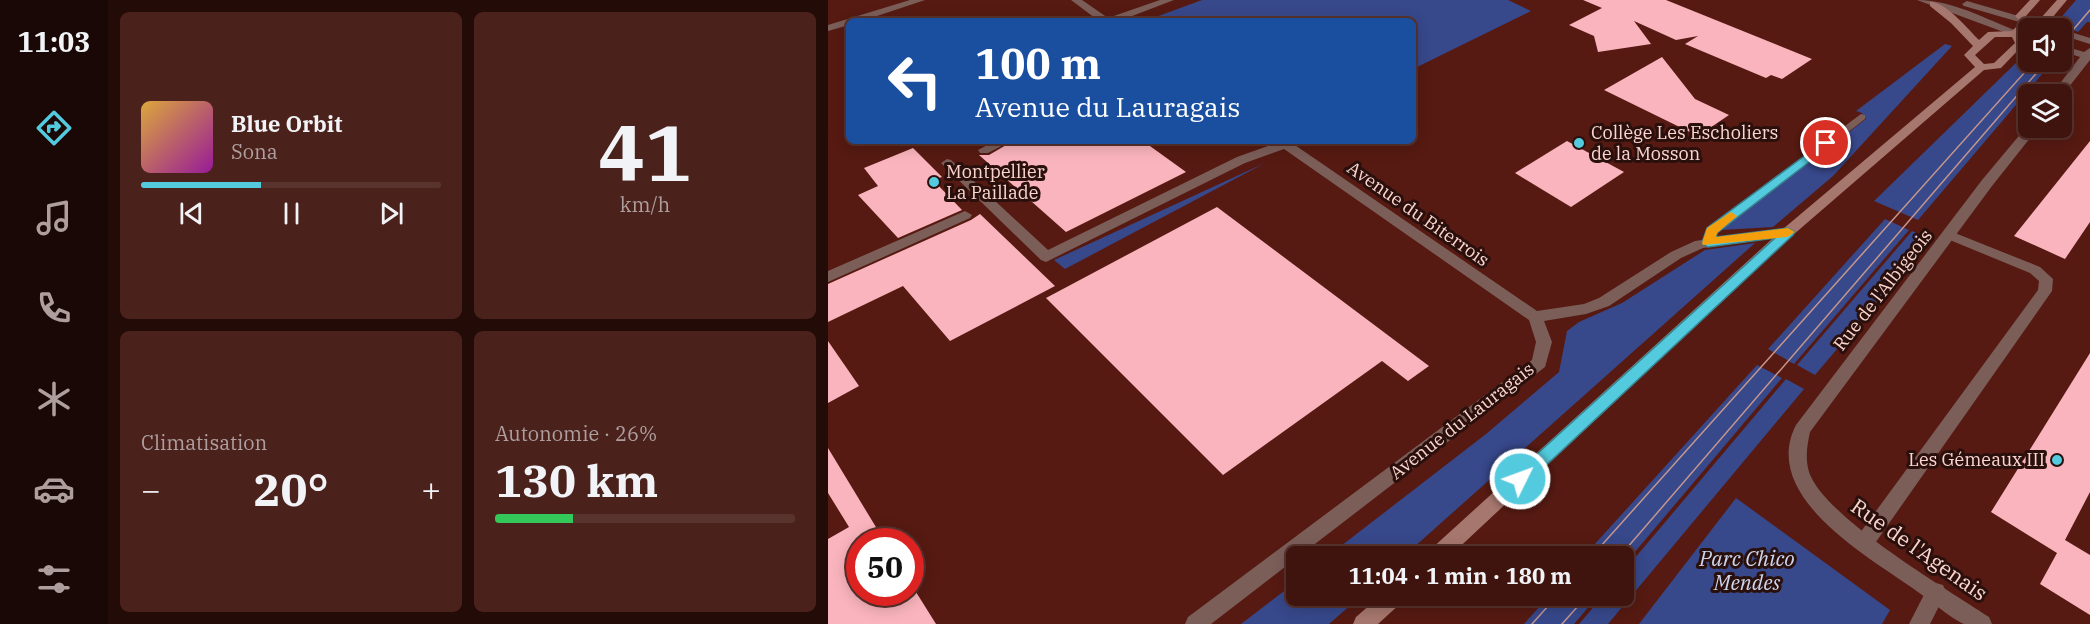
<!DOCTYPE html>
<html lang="fr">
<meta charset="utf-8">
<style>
:root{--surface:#40140e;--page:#4b211c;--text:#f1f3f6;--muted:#ae9e9e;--line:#59332e;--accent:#54cade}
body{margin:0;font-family:"IBM Plex Serif",serif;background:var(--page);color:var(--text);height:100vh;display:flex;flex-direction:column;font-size:22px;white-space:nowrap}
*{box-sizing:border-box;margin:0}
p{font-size:20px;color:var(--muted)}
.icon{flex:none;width:33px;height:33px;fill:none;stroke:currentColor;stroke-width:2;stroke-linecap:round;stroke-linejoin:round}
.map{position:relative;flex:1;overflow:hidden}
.side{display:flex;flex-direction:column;gap:12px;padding:12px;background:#230b08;width:720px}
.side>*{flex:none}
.hud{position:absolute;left:18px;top:18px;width:570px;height:126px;border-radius:9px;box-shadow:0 3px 15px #0003,0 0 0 2px var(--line);background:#1a4fa0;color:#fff;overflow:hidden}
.buttons{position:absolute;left:1190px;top:18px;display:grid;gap:12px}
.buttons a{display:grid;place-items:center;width:54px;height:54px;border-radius:9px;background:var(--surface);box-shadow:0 3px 15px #0003,0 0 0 2px var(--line);font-size:30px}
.speed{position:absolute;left:18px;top:528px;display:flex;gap:12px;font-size:30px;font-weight:700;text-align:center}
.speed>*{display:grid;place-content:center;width:78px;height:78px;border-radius:50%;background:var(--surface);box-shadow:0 3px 15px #0003,0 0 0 2px var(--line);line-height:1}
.speed .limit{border:9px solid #d22;background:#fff;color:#111}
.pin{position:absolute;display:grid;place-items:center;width:51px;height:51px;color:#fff;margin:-26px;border:3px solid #fff;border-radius:50%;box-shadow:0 2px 6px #0007}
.me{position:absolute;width:66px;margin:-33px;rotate:48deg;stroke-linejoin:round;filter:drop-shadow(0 0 4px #0008)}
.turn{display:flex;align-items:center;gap:21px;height:126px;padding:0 30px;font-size:27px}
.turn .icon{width:78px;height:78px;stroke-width:2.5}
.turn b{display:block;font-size:42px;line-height:51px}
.big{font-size:45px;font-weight:800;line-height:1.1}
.side .card{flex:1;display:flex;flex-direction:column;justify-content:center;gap:9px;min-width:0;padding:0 21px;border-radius:9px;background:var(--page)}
.side .dial{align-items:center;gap:0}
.dial b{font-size:78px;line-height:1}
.song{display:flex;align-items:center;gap:18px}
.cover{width:72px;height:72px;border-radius:9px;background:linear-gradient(135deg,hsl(40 70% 55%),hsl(300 70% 35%))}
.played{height:6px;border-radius:3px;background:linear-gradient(90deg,var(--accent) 40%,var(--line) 40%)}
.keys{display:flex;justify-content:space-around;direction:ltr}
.heat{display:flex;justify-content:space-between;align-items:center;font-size:33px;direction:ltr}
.charge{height:9px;border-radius:4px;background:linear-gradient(90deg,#34c759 26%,var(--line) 0)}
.side .tiles{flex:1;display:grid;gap:12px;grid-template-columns:repeat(2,1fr)}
.trip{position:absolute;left:458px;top:546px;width:348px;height:60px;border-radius:9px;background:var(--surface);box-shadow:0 3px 15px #0003,0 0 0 2px var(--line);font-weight:800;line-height:60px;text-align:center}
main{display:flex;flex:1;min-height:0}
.menu{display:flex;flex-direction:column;width:108px;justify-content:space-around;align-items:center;background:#1a0806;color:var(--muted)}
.menu .icon{width:42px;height:42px}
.menu .on{color:var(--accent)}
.menu b{font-size:27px;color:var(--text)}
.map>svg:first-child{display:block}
.green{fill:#37488b}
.building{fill:#fab4bd}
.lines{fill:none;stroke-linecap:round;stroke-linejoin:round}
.lane{fill:#7c5e59;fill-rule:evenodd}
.street{fill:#7c5e59;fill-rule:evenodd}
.secondary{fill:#a6776e;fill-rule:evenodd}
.tram{stroke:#c4968e;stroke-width:1.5}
.route{fill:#54cade;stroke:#378390;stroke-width:1.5}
.slow{fill:#f59e0b}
.poi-dot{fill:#54cade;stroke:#2a100c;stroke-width:2}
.labels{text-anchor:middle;stroke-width:6;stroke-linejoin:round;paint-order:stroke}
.poi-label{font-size:18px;fill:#fcd5ce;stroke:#2a100c;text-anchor:start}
.street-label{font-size:18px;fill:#fcd5ce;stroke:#2a100c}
.near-street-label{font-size:21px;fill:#fcd5ce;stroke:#2a100c}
.near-park-label{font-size:21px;font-style:italic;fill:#ced6ee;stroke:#2a100c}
</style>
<main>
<nav class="menu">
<b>11:03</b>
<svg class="icon on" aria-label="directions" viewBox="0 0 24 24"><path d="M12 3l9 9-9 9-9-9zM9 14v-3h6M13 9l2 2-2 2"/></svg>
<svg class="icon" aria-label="music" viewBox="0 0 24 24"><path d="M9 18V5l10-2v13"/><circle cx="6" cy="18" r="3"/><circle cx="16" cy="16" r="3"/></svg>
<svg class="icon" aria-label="phone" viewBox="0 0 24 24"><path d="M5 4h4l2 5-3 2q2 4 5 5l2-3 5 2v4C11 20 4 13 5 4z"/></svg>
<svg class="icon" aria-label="climate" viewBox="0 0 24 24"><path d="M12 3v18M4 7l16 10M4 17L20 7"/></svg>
<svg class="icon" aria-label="car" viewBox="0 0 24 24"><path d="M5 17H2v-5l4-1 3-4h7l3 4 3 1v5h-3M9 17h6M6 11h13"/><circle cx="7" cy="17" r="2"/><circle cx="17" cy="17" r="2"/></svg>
<svg class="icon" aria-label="filters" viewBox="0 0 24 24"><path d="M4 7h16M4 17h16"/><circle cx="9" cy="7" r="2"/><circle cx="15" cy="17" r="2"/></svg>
</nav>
<section class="side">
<div class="tiles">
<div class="card">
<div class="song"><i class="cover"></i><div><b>Blue Orbit</b><p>Sona</p></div></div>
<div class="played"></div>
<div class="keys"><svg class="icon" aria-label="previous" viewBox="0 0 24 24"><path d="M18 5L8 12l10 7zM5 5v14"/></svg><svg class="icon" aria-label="pause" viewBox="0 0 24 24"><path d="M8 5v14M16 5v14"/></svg><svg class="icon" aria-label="next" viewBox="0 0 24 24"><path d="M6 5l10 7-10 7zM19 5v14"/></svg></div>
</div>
<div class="card dial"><b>41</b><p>km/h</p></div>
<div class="card"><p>Climatisation</p>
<div class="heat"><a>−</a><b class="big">20°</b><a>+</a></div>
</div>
<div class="card"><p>Autonomie · 26%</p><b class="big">130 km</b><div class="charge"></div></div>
</div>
</section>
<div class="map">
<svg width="1262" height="624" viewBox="0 0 1262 624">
<rect width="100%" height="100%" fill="#561a12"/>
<!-- green -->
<g class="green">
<path d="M374,0h306l23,11 -118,58v-48h-260v-3z"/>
<path d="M1248,0h14v22h-3l-9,10 -15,-6 -5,-5z"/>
<path d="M1117,44l7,2 -119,130 -60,51 -52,3 145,-111 -4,-6 -6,-2z"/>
<path d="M1193,58l28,8 -131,154 -44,-19z"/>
<path d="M437,163l-200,106 -11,-9z"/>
<path d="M1057,219l24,11 -115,134 -26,-15z"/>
<path d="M1084,231l18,8 -115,136 -18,-10z"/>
<path d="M927,243l-351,313h-76l158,-122 73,-62 8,-41 12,-9 43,-19 83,-53z"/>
<path d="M929,365l25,13 -159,188v-10h-39z"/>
<path d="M958,379l18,10 -196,235h-29l24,-28h20v-24z"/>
<path d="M908,498l154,112 -8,14h-243z"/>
<path d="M468,582v14h65l-32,28h-88z"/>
<path d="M721,596h49l-24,28h-50z"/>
</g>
<!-- building -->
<g class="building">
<path d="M755,0h83l146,59 -30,20 -11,-4 -5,3 -81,-34 13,-8 -22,4 -42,-19 17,23 -53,8 -4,-16 -25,-11 33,-17z"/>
<path d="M834,57l33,42 34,16 -31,21 -94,-46z"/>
<path d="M185,141h130l43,31 -120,60 -87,-77h10z"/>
<path d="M739,141l57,31 -53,35 -56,-34z"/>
<path d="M1262,141v81l-25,37 -51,-23z"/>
<path d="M85,148l29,29 -9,3 29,30 -64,28 -40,-43 20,-9 -14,-18z"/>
<path d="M389,207l212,159 -21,15 -26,-20 -159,114 -177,-177z"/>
<path d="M152,214l75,72 -105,55 -47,-55 -75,36v-38l143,-64z"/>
<path d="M0,341l31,45 -31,17z"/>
<path d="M1262,353v139l-25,48 25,15v60l-50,-31 17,-31 -66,-41z"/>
<path d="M0,448l57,94h-25v50h56l20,32h-108v-85l21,-12 -21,-34z"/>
</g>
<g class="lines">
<!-- lane -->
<g class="lane">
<path d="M82,0h15l-63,21h-13v4l-21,6v-6z"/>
<path d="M1033,114l4,1v4l-147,114 -5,13h-10l-2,-3 6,-15z"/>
<path d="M167,141h16l-23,12h-8l-2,-3z"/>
<path d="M137,211l7,4 -2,3 -142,64v-11z"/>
<path d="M1122,231l90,36 13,12 -1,12 -181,258 -7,2 -7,-2 -2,-6 2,-6 181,-247 1,-9 -9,-8 -85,-35 -2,-3z"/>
<path d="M1108,583l7,2 3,7 -16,32h-21l20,-39z"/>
</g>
<!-- street -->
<g class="street">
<path d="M243,0h11l26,18 52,-18h14l-55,21h-20z"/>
<path d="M1089,0c39,0 75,23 111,35v6z"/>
<path d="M1139,1l86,25 1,2h-14l-76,-22 -2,-2z"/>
<path d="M1233,29l29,9v6l-29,-9z"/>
<path d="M1233,45l23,7 6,-4v12l-29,37v-3h-9l28,-37 -19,-6z"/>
<path d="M1200,125v3h10l-46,58 -182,246c-3,14 -5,26 -1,40 15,45 138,117 180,145l3,7c-8,0 -20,0 -28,0 -11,-4 -41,-29 -53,-37 -46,-32 -151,-92 -115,-162l186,-245z"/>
<path d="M447,141h14l248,170 47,-7 15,-6 72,-46 24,-11 93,-13 7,4 -7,4 -85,12 -22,10 -72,48 -23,8 -42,7 8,21 -7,25 -334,257h-26l3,-7 344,-257 4,-18 -7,-22 -245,-171 -39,14 -199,99 -5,-2 -100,-97 6,-4 4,1 97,90 189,-93 39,-14z"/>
</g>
<!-- secondary -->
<g class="secondary">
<path d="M1202,0h10l-14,16 4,3h10l17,-19h10l-20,24 -17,1 -10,9 5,9 -24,25 -17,2 -191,165 -343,321h-22l2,-6 353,-321 192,-162 -11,-12 9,-9 -22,-23 -21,-17v-4c14,-2 39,28 49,38l9,-8 24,-1 9,-9 -6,-6zM1167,37h17l3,6 -21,20 -10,1 -9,-9z"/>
<path d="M552,596h24l-3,7 -23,21h-25l3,-7z"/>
</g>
<!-- tram -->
<g class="tram">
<path d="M1233,44l29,-34"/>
<path d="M764,556l442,-494"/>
<path d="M792,556l426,-494"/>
<path d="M704,624l25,-28"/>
<path d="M734,624l25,-28"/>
</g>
</g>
<!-- route -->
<path class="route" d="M998,140l4,1v5l-113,87 -1,4 72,-9 7,4 -2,3 -267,249 -6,2 -5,-2 -3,-5 3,-5 260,-236 -67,9 -6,-4 5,-15z"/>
<!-- slow -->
<path class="slow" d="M903,212l6,4 -20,17 -1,4 72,-9 7,4 -8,5 -84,8 -1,-2 5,-15z"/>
<!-- markers -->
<g class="poi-dot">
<circle cx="751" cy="143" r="6"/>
<circle cx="106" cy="182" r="6"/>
<circle cx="1229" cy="460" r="6"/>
</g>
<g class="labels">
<!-- poi labels -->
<g class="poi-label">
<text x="763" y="139">Collège Les Escholiers<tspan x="763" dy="21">de la Mosson</tspan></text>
<text x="118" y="178">Montpellier<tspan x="118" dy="21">La Paillade</tspan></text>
<text x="1217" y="466" text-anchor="end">Les Gémeaux III</text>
</g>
<!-- street labels -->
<g class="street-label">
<text transform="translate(590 214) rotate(35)" y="6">Avenue du Biterrois</text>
<text transform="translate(1055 290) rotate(-52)" y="6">Rue de l'Albigeois</text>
<text transform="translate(634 421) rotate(-38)" y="6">Avenue du Lauragais</text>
</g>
<!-- near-street labels -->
<g class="near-street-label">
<text transform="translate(1091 550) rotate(35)" y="7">Rue de l'Agenais</text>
</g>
<!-- near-park labels -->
<g class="near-park-label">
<text x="919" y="566">Parc Chico<tspan x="919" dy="24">Mendes</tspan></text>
</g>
</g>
</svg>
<div class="buttons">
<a><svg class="icon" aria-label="sound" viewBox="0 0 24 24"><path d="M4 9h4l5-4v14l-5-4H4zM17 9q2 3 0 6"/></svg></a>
<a><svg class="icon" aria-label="layers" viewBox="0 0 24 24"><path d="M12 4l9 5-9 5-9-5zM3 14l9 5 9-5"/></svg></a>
</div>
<div class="speed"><div class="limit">50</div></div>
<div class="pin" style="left:998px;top:143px;background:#d93025"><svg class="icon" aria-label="arrive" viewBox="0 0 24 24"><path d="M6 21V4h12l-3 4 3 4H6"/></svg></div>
<svg class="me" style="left:692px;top:479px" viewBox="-20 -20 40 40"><circle r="17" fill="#54cade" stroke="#fff" stroke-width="3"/><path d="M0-11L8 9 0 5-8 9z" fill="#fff"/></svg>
<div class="trip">11:04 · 1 min · 180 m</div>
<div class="hud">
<div class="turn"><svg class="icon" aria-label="left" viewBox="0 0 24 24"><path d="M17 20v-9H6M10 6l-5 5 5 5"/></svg><div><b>100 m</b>Avenue du Lauragais</div></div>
</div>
</div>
</main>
